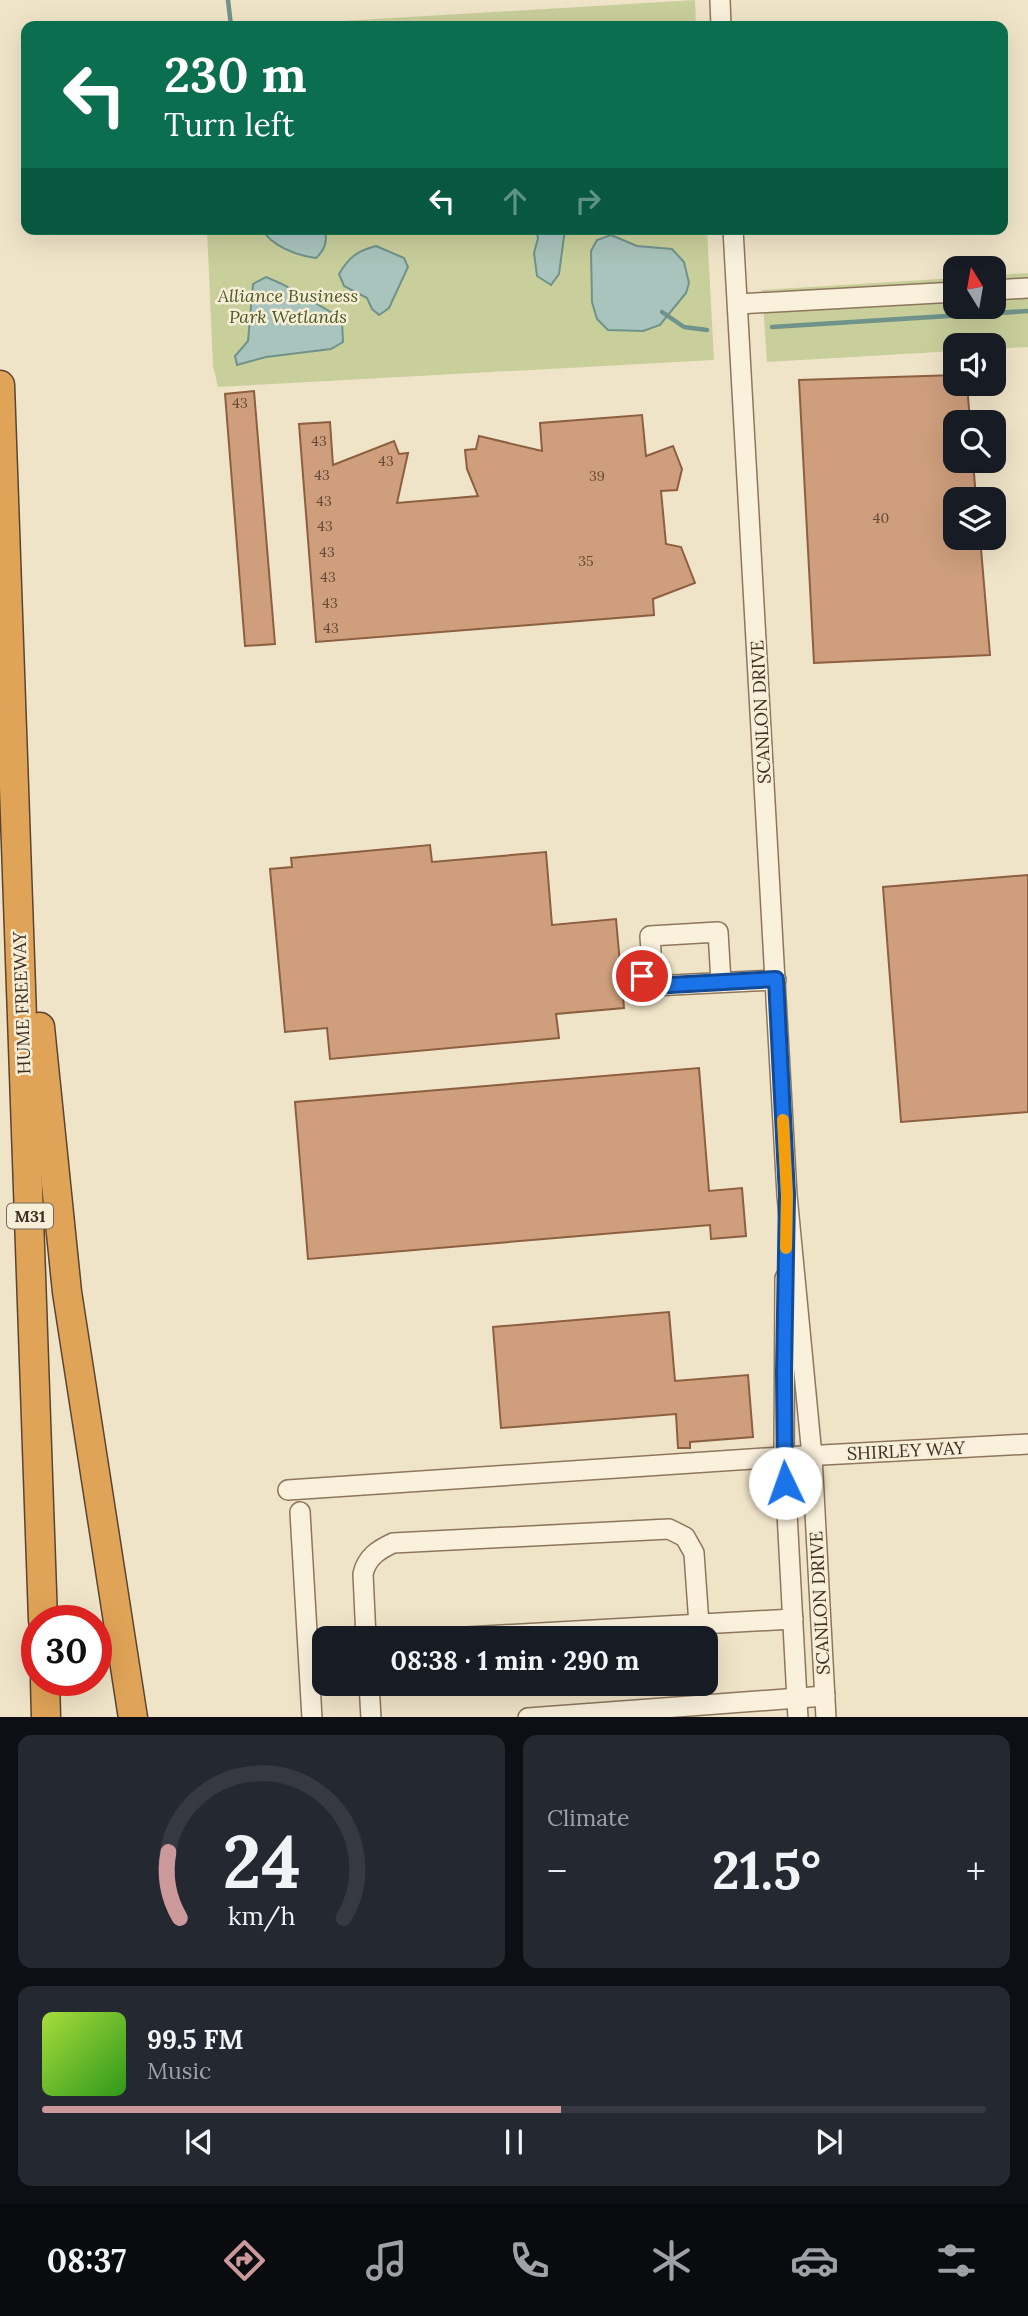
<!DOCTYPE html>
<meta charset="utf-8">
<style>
:root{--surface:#171b24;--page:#242831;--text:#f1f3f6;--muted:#9ea1a6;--line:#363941;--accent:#cc999b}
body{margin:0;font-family:Lora,serif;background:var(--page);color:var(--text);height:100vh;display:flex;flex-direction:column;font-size:26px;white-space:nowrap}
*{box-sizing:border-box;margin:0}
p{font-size:23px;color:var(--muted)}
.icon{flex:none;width:38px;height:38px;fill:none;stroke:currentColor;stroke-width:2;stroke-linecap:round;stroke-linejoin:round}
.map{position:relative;height:1717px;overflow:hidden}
.panel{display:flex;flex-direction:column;gap:18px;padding:18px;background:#0d0f14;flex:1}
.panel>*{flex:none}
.hud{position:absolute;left:21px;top:21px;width:987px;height:214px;border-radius:14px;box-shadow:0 7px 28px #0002;background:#0b6e4f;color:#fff;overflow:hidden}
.needle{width:46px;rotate:349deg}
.controls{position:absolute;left:943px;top:256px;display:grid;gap:14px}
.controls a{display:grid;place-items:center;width:63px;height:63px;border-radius:14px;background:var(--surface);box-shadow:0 7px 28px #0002;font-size:35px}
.speed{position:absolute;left:21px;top:1605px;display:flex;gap:14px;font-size:35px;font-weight:700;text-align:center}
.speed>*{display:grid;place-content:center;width:91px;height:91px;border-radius:50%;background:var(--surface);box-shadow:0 7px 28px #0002;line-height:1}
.speed .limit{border:10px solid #d22;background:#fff;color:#111}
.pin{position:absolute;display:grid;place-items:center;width:60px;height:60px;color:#fff;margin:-30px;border:4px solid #fff;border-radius:50%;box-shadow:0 2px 7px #0007}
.me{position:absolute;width:77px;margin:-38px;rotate:357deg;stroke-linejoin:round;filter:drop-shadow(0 0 5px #0008)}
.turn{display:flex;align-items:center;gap:24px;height:147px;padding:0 28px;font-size:32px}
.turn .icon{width:91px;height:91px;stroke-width:2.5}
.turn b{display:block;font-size:49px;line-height:60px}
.lanes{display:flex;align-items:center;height:66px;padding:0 28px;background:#0003;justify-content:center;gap:35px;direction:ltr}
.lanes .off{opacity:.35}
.big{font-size:52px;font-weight:700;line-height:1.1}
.panel .widget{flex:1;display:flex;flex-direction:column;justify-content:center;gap:10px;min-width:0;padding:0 24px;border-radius:14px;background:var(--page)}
.panel .dial{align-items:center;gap:0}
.dial svg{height:182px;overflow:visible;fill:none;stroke:var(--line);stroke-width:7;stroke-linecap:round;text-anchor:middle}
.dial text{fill:var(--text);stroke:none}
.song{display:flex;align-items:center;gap:21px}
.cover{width:84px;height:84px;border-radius:10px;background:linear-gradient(135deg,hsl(80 70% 55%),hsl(110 70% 35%))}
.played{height:7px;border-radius:4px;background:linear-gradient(90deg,var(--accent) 55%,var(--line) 55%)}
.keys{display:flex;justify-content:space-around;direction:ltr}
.heat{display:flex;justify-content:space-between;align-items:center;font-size:38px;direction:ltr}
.panel .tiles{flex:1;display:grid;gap:18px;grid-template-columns:1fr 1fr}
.widget:last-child{grid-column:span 2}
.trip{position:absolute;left:312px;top:1626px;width:406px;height:70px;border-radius:14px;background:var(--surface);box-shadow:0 7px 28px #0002;font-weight:700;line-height:70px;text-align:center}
.tabs{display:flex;height:112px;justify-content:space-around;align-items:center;background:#090b0e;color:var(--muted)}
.tabs .icon{width:49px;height:49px}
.tabs .current{color:var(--accent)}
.tabs b{font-size:32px;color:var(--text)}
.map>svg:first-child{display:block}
.green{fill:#c9cf9b}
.water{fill:#a9c4bc;stroke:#6f938a;stroke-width:2}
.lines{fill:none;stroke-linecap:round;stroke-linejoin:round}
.stream{stroke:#6f938a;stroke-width:4.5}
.building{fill:#cf9f7d;stroke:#8d5f41;stroke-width:2}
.minor-casing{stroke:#8d765c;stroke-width:22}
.highway-casing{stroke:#5b4430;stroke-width:31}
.minor{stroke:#faf1dc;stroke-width:19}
.highway{stroke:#e0a458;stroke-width:28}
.route-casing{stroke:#114b97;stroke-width:18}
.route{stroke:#1a73e8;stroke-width:12}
.slow{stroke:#f59e0b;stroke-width:12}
.labels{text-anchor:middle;stroke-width:5;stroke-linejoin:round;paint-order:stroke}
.number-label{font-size:14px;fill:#624a37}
.shield{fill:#f7eed8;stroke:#756857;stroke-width:2}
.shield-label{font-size:16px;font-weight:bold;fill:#3d2e20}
.park-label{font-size:18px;font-style:italic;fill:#4d5a26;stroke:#f7eed8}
.street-label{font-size:18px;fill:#3d2e20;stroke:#f7eed8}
</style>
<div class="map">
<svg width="1028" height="1718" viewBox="0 0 1028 1718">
<rect width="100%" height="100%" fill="#f0e4c8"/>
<!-- green -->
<g class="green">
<path d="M695,0l1,26h-438z"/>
<path d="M207,229h500l7,131 -496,27 -5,-21z"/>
<path d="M1028,273v74l-34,2v-4h-38l-1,6 -188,11 -5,-72 193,-12 1,28h38v-31z"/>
</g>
<!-- water -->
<g class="water">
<path d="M262,229h63c2,12 1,20 -9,29 -18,-2 -45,-12 -54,-29z"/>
<path d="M536,229h29l-6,45 -8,11 -14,-9 -3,-23 4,-15z"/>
<path d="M611,235l26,11 35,3 12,13 5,21 -3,10 -26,32 -17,6 -35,-1 -11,-11 -5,-17 -1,-51 6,-11z"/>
<path d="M376,246l28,12 4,9 -19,41 -10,7 -7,-6 -5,-11 -23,-12 -5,-12c10,-17 18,-23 37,-28z"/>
<path d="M266,277l16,7 54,31 6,7 1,20 -12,7 -65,8 -29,8 -2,-9 13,-15 5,-57z"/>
</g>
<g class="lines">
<!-- stream -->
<g class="stream">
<path d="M228,0l3,26"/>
<path d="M662,312l22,15 23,3"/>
<path d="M772,327l256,-16"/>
</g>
</g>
<!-- building -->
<g class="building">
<path d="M956,375v8h11l3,39h-14v38h17l3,39h-20v38h24l10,118 -176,8 -15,-283z"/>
<path d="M254,391l21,253 -30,2 -20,-252z"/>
<path d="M642,415l4,41 27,-10 9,23 -5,21 -16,1 5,53 15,3 14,36 -42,16 1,16 -338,27 -17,-218 31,-2 3,43 61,-24 5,13 9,-1 -11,50 81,-7 -11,-27 -2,-19 11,-1 3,-13 63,15 -2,-28z"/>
<path d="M430,845l2,17 114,-10 6,73 64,-6 8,89 -68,6 3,24 -229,21 -3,-31 -42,4 -15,-163 22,-2 -1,-9z"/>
<path d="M1028,875v237l-127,10 -18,-235z"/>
<path d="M699,1068l10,123 33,-3 4,48 -35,3 -1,-14 -402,34 -13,-157z"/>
<path d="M669,1312l6,69 73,-6 5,62 -63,5v6h-12l-2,-34 -175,14 -8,-101z"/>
</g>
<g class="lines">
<!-- minor casing -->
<g class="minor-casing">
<g id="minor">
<path d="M720,0l1,26"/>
<path d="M733,229l54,966 25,261 14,262"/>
<path d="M994,290l34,-2"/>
<path d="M738,304l218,-12"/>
<path d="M721,982l-3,-50 -68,4 1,15 -11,11 2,14 10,10 124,-6"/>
<path d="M785,1278l-1,179 14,261"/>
<path d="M288,1490l478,-32 262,-14"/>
<path d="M300,1512l12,206"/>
<path d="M366,1638l-3,-64c4,-17 15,-24 30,-31l276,-14 16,8 9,16 5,72"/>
<path d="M449,1638l344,-19"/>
<path d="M369,1684l2,34"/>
<path d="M528,1718l297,-22"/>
</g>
</g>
<!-- highway casing -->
<g class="highway-casing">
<g id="highway">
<path d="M0,385l43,1235"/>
<path d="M40,1027l27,265 66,426"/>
<path d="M45,1680l1,38"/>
</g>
</g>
<!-- minor -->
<use href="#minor" class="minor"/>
<!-- highway -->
<use href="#highway" class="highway"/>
</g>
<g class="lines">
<!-- route casing -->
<g class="route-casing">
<path id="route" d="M642,976l10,10 124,-7 11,216 -3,178 1,110"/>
</g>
<!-- route -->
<use href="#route" class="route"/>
<!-- slow -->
<path class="slow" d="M783,1120l4,75 -1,53"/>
</g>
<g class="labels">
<!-- number labels -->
<g class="number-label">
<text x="240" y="408">43</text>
<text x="319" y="446">43</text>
<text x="386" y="466">43</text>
<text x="322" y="480">43</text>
<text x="597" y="481">39</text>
<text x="324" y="506">43</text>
<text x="881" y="523">40</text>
<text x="325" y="531">43</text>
<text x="327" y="557">43</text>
<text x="586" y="566">35</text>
<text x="328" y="582">43</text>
<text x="330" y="608">43</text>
<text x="331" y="633">43</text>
</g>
<!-- shield labels -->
<rect class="shield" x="7" y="1203.5" width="46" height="25" rx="5"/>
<g class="shield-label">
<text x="30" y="1222">M31</text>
</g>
<!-- park labels -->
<g class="park-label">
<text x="288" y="302">Alliance Business<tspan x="288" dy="21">Park Wetlands</tspan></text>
</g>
<!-- street labels -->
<g class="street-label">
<text transform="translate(761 712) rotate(-93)" y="6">SCANLON DRIVE</text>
<text transform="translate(22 1003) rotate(-92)" y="6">HUME FREEWAY</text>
<text transform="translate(906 1451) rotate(-3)" y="6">SHIRLEY WAY</text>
<text transform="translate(820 1603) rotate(-93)" y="6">SCANLON DRIVE</text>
</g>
</g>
</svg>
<div class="controls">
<a><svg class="needle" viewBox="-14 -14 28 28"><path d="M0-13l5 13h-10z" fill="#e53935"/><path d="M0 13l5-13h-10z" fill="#9ea1a6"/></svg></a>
<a><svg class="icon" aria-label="sound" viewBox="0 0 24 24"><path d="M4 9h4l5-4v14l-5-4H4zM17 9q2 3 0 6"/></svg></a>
<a><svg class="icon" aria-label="search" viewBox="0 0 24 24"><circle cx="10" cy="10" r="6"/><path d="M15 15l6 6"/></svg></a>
<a><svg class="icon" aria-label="layers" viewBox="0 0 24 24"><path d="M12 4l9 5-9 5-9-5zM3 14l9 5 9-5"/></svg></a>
</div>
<div class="speed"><div class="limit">30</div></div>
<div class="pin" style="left:642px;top:976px;background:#d93025"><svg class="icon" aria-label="arrive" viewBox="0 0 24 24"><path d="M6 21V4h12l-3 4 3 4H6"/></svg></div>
<svg class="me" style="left:785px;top:1483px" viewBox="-20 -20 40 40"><circle r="19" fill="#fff"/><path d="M0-13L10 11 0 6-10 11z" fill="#1a73e8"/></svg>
<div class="trip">08:38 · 1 min · 290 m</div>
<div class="hud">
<div class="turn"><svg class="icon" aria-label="left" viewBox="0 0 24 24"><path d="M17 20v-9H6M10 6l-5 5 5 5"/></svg><div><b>230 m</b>Turn left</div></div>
<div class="lanes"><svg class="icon" aria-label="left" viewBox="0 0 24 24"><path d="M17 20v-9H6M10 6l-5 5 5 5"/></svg><svg class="icon off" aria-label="ahead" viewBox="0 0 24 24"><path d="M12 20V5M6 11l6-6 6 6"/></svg><svg class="icon off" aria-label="right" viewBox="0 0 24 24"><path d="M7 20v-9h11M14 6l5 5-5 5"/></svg></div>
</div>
</div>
<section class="panel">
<div class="tiles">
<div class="widget dial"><svg viewBox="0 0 100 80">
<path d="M14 69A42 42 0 1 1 86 69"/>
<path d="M14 69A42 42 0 0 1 9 40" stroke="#cc999b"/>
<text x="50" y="56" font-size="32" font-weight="700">24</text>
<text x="50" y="72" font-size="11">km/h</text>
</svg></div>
<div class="widget"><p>Climate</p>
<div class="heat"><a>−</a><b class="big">21.5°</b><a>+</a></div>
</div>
<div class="widget">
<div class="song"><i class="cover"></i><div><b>99.5 FM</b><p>Music</p></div></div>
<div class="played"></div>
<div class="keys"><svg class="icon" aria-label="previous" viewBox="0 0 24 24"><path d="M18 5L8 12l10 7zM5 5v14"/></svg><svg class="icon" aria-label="pause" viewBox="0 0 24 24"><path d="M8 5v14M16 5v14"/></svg><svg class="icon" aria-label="next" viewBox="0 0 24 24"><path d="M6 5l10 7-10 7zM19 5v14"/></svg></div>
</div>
</div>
</section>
<nav class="tabs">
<b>08:37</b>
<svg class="icon current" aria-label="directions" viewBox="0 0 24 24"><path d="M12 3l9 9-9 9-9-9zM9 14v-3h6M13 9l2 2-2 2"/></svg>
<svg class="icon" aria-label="music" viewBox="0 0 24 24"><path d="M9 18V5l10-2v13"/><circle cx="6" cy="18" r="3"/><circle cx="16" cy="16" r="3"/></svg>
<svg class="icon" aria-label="phone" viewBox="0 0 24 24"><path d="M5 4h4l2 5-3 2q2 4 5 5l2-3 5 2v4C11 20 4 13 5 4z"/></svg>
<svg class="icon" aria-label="climate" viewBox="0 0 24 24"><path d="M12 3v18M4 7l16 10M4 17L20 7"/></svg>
<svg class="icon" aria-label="car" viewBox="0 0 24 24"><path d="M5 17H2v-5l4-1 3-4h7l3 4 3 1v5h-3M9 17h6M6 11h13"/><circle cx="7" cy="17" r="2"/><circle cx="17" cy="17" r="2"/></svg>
<svg class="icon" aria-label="filters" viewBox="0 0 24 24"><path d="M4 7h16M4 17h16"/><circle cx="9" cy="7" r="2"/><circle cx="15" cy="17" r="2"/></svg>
</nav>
